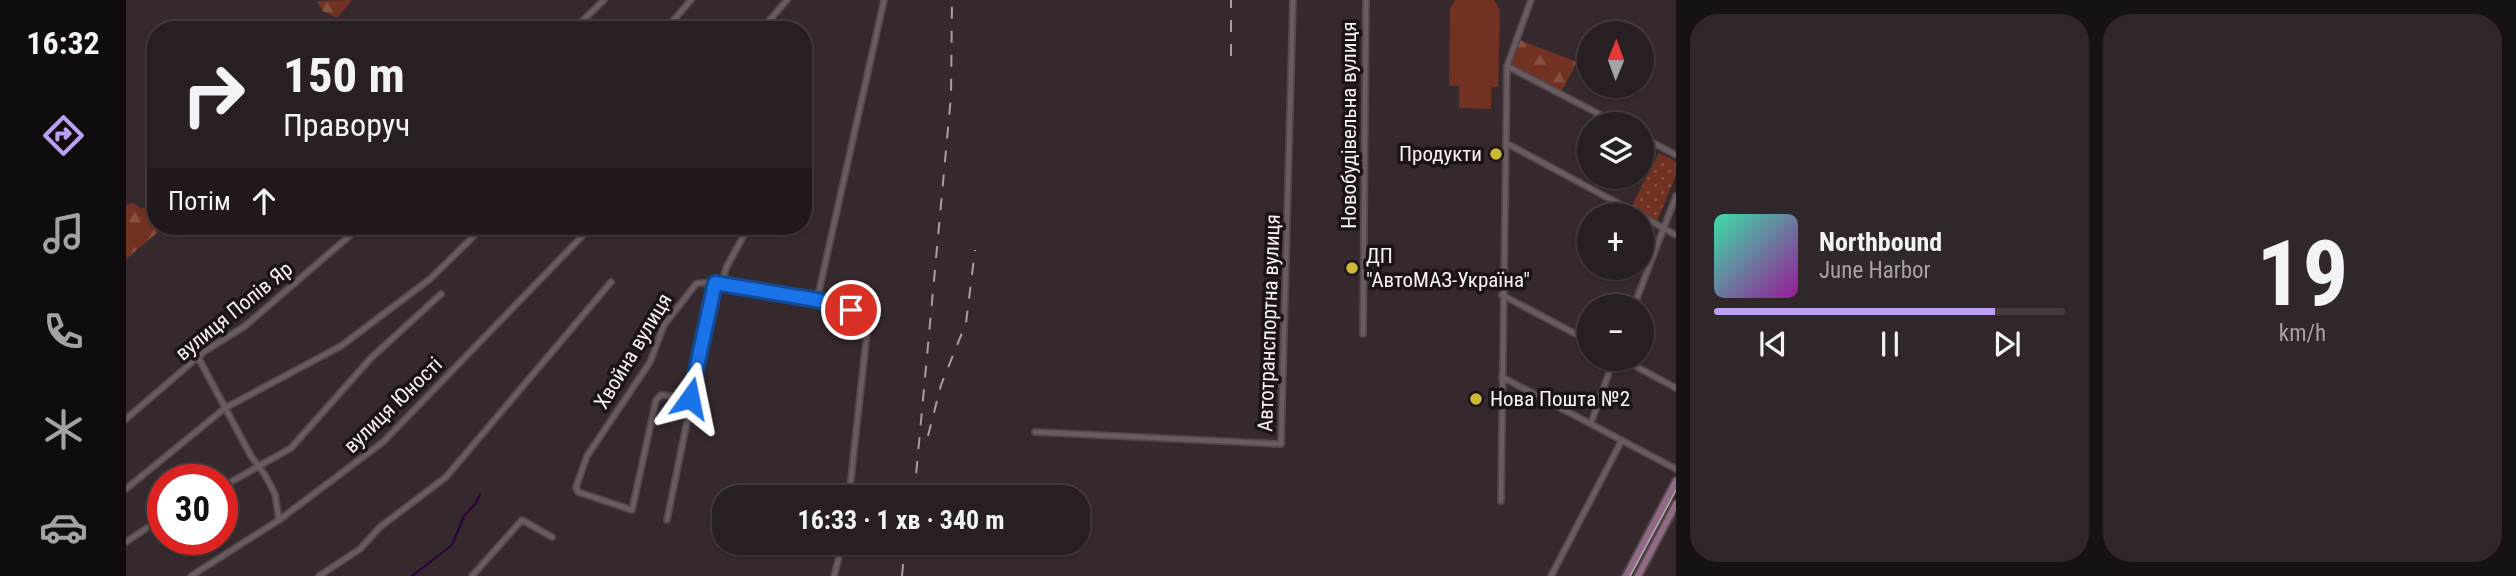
<!DOCTYPE html>
<html lang="uk">
<meta charset="utf-8">
<style>
:root{--surface:#281f22;--page:#30272a;--text:#f1f3f6;--muted:#a5a2a5;--line:#443d40;--accent:#bca0f2}
body{margin:0;font-family:"Roboto Condensed",sans-serif;background:var(--page);color:var(--text);height:100vh;display:flex;flex-direction:column;font-size:26px;white-space:nowrap}
*{box-sizing:border-box;margin:0}
p{font-size:23px;color:var(--muted)}
.icon{flex:none;width:38px;height:38px;fill:none;stroke:currentColor;stroke-width:2;stroke-linecap:round;stroke-linejoin:round}
.map{position:relative;flex:1;overflow:hidden}
.side{display:flex;flex-direction:column;gap:14px;padding:14px;background:#161113;width:840px}
.side>*{flex:none}
.hud{position:absolute;left:21px;top:21px;width:665px;height:214px;border-radius:28px;box-shadow:0 2px 5px #0004,0 0 0 2px var(--line);background:#281f22;color:var(--text);overflow:hidden}
.needle{width:46px;rotate:1deg}
.controls{position:absolute;left:1451px;top:21px;display:grid;gap:14px}
.controls a{display:grid;place-items:center;width:77px;height:77px;border-radius:50%;background:var(--surface);box-shadow:0 2px 5px #0004,0 0 0 2px var(--line);font-size:35px}
.speed{position:absolute;left:21px;top:464px;display:flex;gap:14px;font-size:35px;font-weight:700;text-align:center}
.speed>*{display:grid;place-content:center;width:91px;height:91px;border-radius:50%;background:var(--surface);box-shadow:0 2px 5px #0004,0 0 0 2px var(--line);line-height:1}
.speed .limit{border:10px solid #d22;background:#fff;color:#111}
.pin{position:absolute;display:grid;place-items:center;width:60px;height:60px;color:#fff;margin:-30px;border:4px solid #fff;border-radius:50%;box-shadow:0 2px 7px #0007}
.me{position:absolute;width:77px;margin:-38px;rotate:12deg;stroke-linejoin:round;filter:drop-shadow(0 0 5px #0008)}
.turn{display:flex;align-items:center;gap:24px;height:147px;padding:0 21px;font-size:32px}
.turn .icon{width:91px;height:91px;stroke-width:2.5}
.turn b{display:block;font-size:49px;line-height:60px}
.then{display:flex;align-items:center;height:66px;padding:0 21px;background:#0003;gap:14px;font-size:26px}
.side .widget{flex:1;display:flex;flex-direction:column;justify-content:center;gap:10px;min-width:0;padding:0 24px;border-radius:28px;background:var(--page)}
.side .dial{align-items:center;gap:0}
.dial b{font-size:91px;line-height:1}
.song{display:flex;align-items:center;gap:21px}
.cover{width:84px;height:84px;border-radius:10px;background:linear-gradient(135deg,hsl(160 70% 55%),hsl(300 70% 35%))}
.played{height:7px;border-radius:4px;background:linear-gradient(90deg,var(--accent) 80%,var(--line) 80%)}
.keys{display:flex;justify-content:space-around;direction:ltr}
.side .tiles{flex:1;display:grid;gap:14px;grid-template-columns:repeat(2,1fr)}
.trip{position:absolute;left:586px;top:485px;width:378px;height:70px;border-radius:28px;background:var(--surface);box-shadow:0 2px 5px #0004,0 0 0 2px var(--line);font-weight:700;line-height:70px;text-align:center}
main{display:flex;flex:1;min-height:0}
.dock{display:flex;flex-direction:column;width:126px;justify-content:space-around;align-items:center;background:#100c0e;color:var(--muted)}
.dock .icon{width:49px;height:49px}
.dock .selected{color:var(--accent)}
.dock b{font-size:32px;color:var(--text)}
.map>svg:first-child{display:block}
.grass{fill:url(#grass-dots)}
.forest{fill:url(#forest-firs)}
.pitch{fill:#733221}
.lines{fill:none;stroke-linecap:round;stroke-linejoin:round}
.stream{stroke:#2b003d;stroke-width:2}
.minor-casing{stroke:#52484b;stroke-width:8}
.secondary-casing{stroke:#52484b;stroke-width:10}
.minor{stroke:#6a5b60;stroke-width:4.5}
.secondary{stroke:#926986;stroke-width:6}
.tram{stroke:#a99ea2;stroke-width:2}
.rail{stroke:#a99ea2;stroke-width:2;stroke-dasharray:12 12;stroke-linecap:butt}
.route-casing{stroke:#114b97;stroke-width:18}
.route{stroke:#1a73e8;stroke-width:12}
.poi-dot{fill:#d0b837;stroke:#1a1416;stroke-width:2.5}
.labels{text-anchor:middle;stroke-width:7;stroke-linejoin:round;paint-order:stroke}
.street-label{font-size:21px;fill:#faf1f4;stroke:#1a1416}
.poi-label{font-size:21px;fill:#faf1f4;stroke:#1a1416;text-anchor:start}
</style>
<main>
<nav class="dock">
<b>16:32</b>
<svg class="icon selected" aria-label="directions" viewBox="0 0 24 24"><path d="M12 3l9 9-9 9-9-9zM9 14v-3h6M13 9l2 2-2 2"/></svg>
<svg class="icon" aria-label="music" viewBox="0 0 24 24"><path d="M9 18V5l10-2v13"/><circle cx="6" cy="18" r="3"/><circle cx="16" cy="16" r="3"/></svg>
<svg class="icon" aria-label="phone" viewBox="0 0 24 24"><path d="M5 4h4l2 5-3 2q2 4 5 5l2-3 5 2v4C11 20 4 13 5 4z"/></svg>
<svg class="icon" aria-label="climate" viewBox="0 0 24 24"><path d="M12 3v18M4 7l16 10M4 17L20 7"/></svg>
<svg class="icon" aria-label="car" viewBox="0 0 24 24"><path d="M5 17H2v-5l4-1 3-4h7l3 4 3 1v5h-3M9 17h6M6 11h13"/><circle cx="7" cy="17" r="2"/><circle cx="17" cy="17" r="2"/></svg>
</nav>
<div class="map">
<svg width="1550" height="576" viewBox="0 0 1550 576">
<defs>
<pattern id="grass-dots" width="8" height="8" patternUnits="userSpaceOnUse" patternTransform="scale(1.75)"><rect width="8" height="8" fill="#733221"/><path d="M2 2h.1M6 6h.1" fill="none" stroke="#885042" stroke-width="1.8" stroke-linecap="round"/></pattern>
<pattern id="forest-firs" width="22" height="20" patternUnits="userSpaceOnUse" patternTransform="scale(1.75)"><rect width="22" height="20" fill="#733221"/><path d="M5 1l3.5 6h-7zM16 11l3.5 6h-7z" fill="#885042"/></pattern>
</defs>
<rect width="100%" height="100%" fill="#36292e"/>
<!-- grass -->
<path class="grass" d="M1533,153l17,9v13l-19,46 -26,-14z"/>
<!-- forest -->
<g class="forest">
<path d="M226,0l-15,18 -14,-7 -6,-10z"/>
<path d="M1391,39l60,23 -17,32 -53,-28z"/>
<path d="M8,203l7,6 15,-6v23h9l-39,33v-54z"/>
</g>
<!-- pitch -->
<path class="pitch" d="M1329,0h39l6,10 -2,77h-7v22l-32,-1v-22h-10l1,-77z"/>
<g class="lines">
<!-- stream -->
<path class="stream" d="M286,576l40,-31 12,-29 12,-13 4,-9"/>
<!-- minor casing -->
<g class="minor-casing">
<g id="minor">
<path d="M447,30l31,-30"/>
<path d="M539,30l26,-30"/>
<path d="M635,30l26,-30"/>
<path d="M1381,66l111,58"/>
<path d="M1516,137l34,18"/>
<path d="M1380,143l134,72"/>
<path d="M1516,216l34,19"/>
<path d="M596,284l4,-16 23,-42"/>
<path d="M1376,295l87,46"/>
<path d="M691,300l67,-300"/>
<path d="M1508,306l42,-110"/>
<path d="M1237,334l3,-334"/>
<path d="M73,359l52,97 14,19 10,19 4,26"/>
<path d="M1496,359l54,29"/>
<path d="M1376,377l174,92"/>
<path d="M564,398l-29,-3 -5,5 -24,110 -54,-18 -2,-5 11,-31 63,-94 14,-37 32,-41c12,-7 141,17 155,26 8,5 12,14 16,22l-18,165"/>
<path d="M0,419l79,-68 40,-25 116,-100"/>
<path d="M1465,423l23,-64"/>
<path d="M909,432l246,12 12,-444"/>
<path d="M96,487l69,-39 80,-90 70,-64"/>
<path d="M0,489l99,-81 116,-62 89,-67 54,-53"/>
<path d="M1375,501l6,-435 24,-66"/>
<path d="M541,520l48,-237"/>
<path d="M0,542l37,-25"/>
<path d="M65,576l88,-56 104,-78 209,-216"/>
<path d="M193,576l41,-27 20,-22 66,-50 165,-195"/>
<path d="M346,576l50,-56 30,17"/>
<path d="M708,576l9,-34"/>
<path d="M1425,576l71,-136"/>
</g>
</g>
<!-- secondary casing -->
<g class="secondary-casing">
<g id="secondary">
<path d="M1500,576l50,-95"/>
<path d="M1512,576l38,-72"/>
</g>
</g>
<!-- minor -->
<use href="#minor" class="minor"/>
<!-- secondary -->
<use href="#secondary" class="secondary"/>
<!-- tram -->
<path class="tram" d="M1504,576l46,-86"/>
<!-- rail -->
<g class="rail">
<path d="M1105,56v-56"/>
<path d="M802,436l13,-51 25,-62 9,-73"/>
<path d="M788,497l37,-401 1,-96"/>
<path d="M776,576l3,-34"/>
</g>
</g>
<g class="lines">
<!-- route casing -->
<g class="route-casing">
<path id="route" d="M564,398l25,-115 102,17 34,10"/>
</g>
<!-- route -->
<use href="#route" class="route"/>
</g>
<!-- markers -->
<g class="poi-dot">
<circle cx="1370" cy="154" r="7"/>
<circle cx="1226" cy="268" r="7"/>
<circle cx="1350" cy="399" r="7"/>
</g>
<g class="labels">
<!-- street labels -->
<g class="street-label">
<text transform="translate(1223 125) rotate(-90)" y="7">Новобудівельна вулиця</text>
<text transform="translate(108 311) rotate(-39)" y="7">вулиця Попів Яр</text>
<text transform="translate(1143 323) rotate(-88)" y="7">Автотранспортна вулиця</text>
<text transform="translate(507 351) rotate(-59)" y="7">Хвойна вулиця</text>
<text transform="translate(267 405) rotate(-44)" y="7">вулиця Юності</text>
</g>
<!-- poi labels -->
<g class="poi-label">
<text x="1356" y="161" text-anchor="end">Продукти</text>
<text x="1240" y="263">ДП<tspan x="1240" dy="24">"АвтоМАЗ-Україна"</tspan></text>
<text x="1364" y="406">Нова Пошта №2</text>
</g>
</g>
</svg>
<div class="controls">
<a><svg class="needle" viewBox="-14 -14 28 28"><path d="M0-13l5 13h-10z" fill="#e53935"/><path d="M0 13l5-13h-10z" fill="#a5a2a5"/></svg></a>
<a><svg class="icon" aria-label="layers" viewBox="0 0 24 24"><path d="M12 4l9 5-9 5-9-5zM3 14l9 5 9-5"/></svg></a>
<a>+</a>
<a>−</a>
</div>
<div class="speed"><div class="limit">30</div></div>
<div class="pin" style="left:725px;top:310px;background:#d93025"><svg class="icon" aria-label="arrive" viewBox="0 0 24 24"><path d="M6 21V4h12l-3 4 3 4H6"/></svg></div>
<svg class="me" style="left:564px;top:398px" viewBox="-20 -20 40 40"><path d="M0-17L14 15 0 8-14 15z" fill="#1a73e8" stroke="#fff" stroke-width="4"/></svg>
<div class="trip">16:33 · 1 хв · 340 m</div>
<div class="hud">
<div class="turn"><svg class="icon" aria-label="right" viewBox="0 0 24 24"><path d="M7 20v-9h11M14 6l5 5-5 5"/></svg><div><b>150 m</b>Праворуч</div></div>
<div class="then">Потім<svg class="icon" aria-label="ahead" viewBox="0 0 24 24"><path d="M12 20V5M6 11l6-6 6 6"/></svg></div>
</div>
</div>
<section class="side">
<div class="tiles">
<div class="widget">
<div class="song"><i class="cover"></i><div><b>Northbound</b><p>June Harbor</p></div></div>
<div class="played"></div>
<div class="keys"><svg class="icon" aria-label="previous" viewBox="0 0 24 24"><path d="M18 5L8 12l10 7zM5 5v14"/></svg><svg class="icon" aria-label="pause" viewBox="0 0 24 24"><path d="M8 5v14M16 5v14"/></svg><svg class="icon" aria-label="next" viewBox="0 0 24 24"><path d="M6 5l10 7-10 7zM19 5v14"/></svg></div>
</div>
<div class="widget dial"><b>19</b><p>km/h</p></div>
</div>
</section>
</main>
